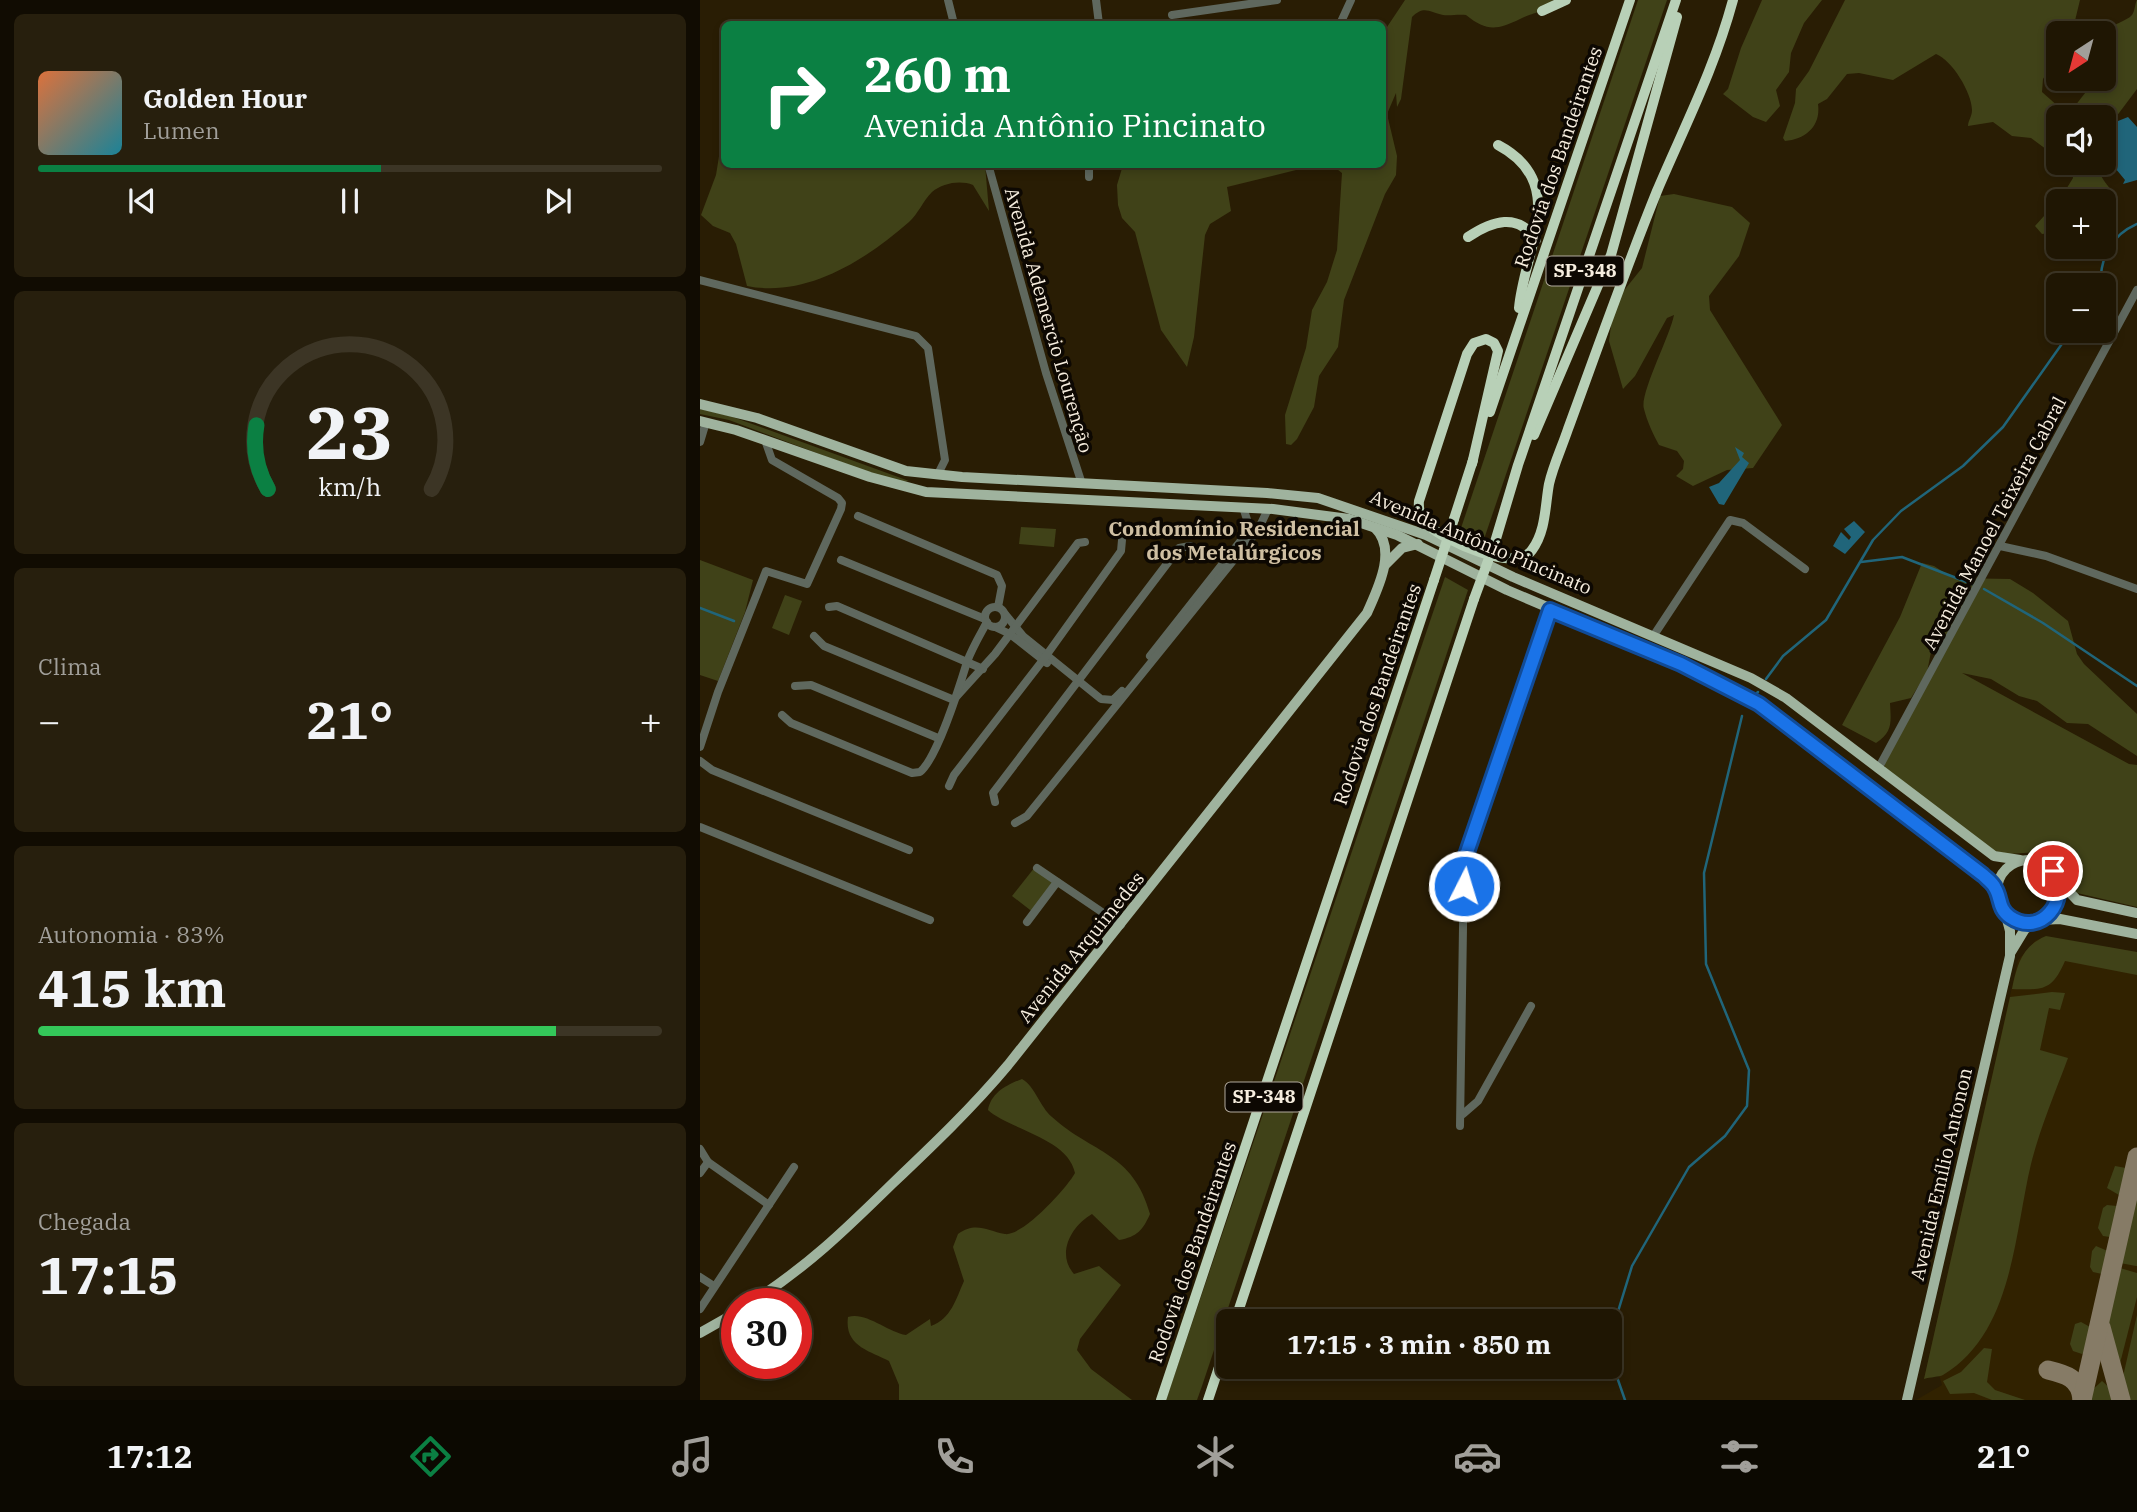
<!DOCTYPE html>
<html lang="pt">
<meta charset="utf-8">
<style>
:root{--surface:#1f1603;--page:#271f0d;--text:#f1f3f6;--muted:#a19f9a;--line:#3c3525;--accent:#0b8043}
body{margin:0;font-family:"IBM Plex Serif",serif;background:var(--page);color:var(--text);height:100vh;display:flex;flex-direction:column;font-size:26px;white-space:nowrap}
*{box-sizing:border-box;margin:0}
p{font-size:23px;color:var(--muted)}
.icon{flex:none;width:38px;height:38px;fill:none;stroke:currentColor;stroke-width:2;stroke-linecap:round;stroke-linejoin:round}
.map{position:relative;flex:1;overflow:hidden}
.sheet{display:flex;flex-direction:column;gap:14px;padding:14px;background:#110c02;width:700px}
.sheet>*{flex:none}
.banner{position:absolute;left:21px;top:21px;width:665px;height:147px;border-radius:10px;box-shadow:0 4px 10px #0003,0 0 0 2px var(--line);background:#0b8043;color:#fff;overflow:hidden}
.needle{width:46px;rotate:216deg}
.controls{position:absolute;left:1346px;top:21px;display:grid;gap:14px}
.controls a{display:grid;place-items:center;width:70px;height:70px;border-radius:10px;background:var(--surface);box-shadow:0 4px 10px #0003,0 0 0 2px var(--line);font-size:35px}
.speed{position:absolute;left:21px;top:1288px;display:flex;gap:14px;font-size:35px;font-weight:700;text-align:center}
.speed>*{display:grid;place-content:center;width:91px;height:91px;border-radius:50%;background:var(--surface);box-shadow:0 4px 10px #0003,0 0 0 2px var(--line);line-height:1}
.speed .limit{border:10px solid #d22;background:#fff;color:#111}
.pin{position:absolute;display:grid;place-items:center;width:60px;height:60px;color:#fff;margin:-30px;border:4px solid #fff;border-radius:50%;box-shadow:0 2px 7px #0007}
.me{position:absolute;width:77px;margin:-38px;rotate:5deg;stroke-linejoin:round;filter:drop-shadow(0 0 5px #0008)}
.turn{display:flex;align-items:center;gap:24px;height:147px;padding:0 28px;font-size:32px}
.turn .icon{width:91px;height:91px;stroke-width:2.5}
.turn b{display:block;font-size:49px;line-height:60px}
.big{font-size:52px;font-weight:800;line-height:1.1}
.sheet .tile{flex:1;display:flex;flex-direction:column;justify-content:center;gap:10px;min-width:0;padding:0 24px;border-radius:10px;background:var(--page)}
.sheet .dial{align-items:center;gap:0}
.dial svg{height:182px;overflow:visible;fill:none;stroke:var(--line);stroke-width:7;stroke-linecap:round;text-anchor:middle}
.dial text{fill:var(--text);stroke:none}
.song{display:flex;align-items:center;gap:21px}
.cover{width:84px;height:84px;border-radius:10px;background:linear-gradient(135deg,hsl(20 70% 55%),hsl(190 70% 35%))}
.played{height:7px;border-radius:4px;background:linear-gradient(90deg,var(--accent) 55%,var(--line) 55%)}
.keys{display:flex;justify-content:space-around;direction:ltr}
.heat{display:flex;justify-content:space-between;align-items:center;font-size:38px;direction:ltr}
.charge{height:10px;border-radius:5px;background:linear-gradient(90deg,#34c759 83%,var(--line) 0)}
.trip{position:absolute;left:516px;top:1309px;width:406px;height:70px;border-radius:10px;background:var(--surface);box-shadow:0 4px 10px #0003,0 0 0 2px var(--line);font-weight:800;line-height:70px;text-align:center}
.tab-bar{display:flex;height:112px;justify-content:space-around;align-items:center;background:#0c0901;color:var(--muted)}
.tab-bar .icon{width:49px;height:49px}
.tab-bar .selected{color:var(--accent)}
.tab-bar b{font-size:32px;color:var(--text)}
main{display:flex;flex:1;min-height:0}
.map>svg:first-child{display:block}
.built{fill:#312200}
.green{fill:#404218}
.water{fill:#20657a}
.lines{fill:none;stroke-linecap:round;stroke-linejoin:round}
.stream{stroke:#20657a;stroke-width:2.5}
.taxiway{stroke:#867b66;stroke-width:19}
.minor{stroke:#5f685e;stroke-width:8}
.major{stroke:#9fb39e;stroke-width:10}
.highway{stroke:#b8d0b7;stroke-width:10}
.highway-bridge{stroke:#b8d0b7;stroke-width:10}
.route-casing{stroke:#114b97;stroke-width:18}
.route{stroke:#1a73e8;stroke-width:12}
.labels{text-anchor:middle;stroke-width:7;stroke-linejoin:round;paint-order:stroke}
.shield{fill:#0d0802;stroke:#b1a99d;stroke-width:2}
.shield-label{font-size:18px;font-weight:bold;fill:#f7eedf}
.street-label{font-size:19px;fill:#f7eedf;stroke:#0d0802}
.neighbourhood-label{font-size:21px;font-weight:bold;fill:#cfbfa2;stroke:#0d0802}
</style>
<main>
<section class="sheet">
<div class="tile">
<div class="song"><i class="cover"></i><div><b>Golden Hour</b><p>Lumen</p></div></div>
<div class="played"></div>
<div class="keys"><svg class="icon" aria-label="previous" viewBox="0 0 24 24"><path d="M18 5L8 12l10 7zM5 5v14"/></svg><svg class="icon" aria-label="pause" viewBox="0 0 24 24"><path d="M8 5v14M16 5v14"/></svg><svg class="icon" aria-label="next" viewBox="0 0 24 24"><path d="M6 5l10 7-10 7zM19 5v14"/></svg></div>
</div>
<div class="tile dial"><svg viewBox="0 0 100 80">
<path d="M14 69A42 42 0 1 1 86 69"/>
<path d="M14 69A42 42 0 0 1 9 41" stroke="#0b8043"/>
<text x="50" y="56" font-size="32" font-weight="700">23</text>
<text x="50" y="72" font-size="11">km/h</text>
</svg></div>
<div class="tile"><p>Clima</p>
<div class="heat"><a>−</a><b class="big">21°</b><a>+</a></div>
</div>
<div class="tile"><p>Autonomia · 83%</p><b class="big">415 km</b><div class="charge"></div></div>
<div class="tile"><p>Chegada</p><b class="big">17:15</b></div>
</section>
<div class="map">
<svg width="1437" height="1400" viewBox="0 0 1437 1400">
<rect width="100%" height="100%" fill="#291d04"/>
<!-- built -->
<path class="built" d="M1346,937l91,15v448h-221l26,-15 -3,-10 -15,4 94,-419 18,-20z"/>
<!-- green -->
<g class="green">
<path d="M705,0h148c-12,14 -19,12 -33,19 -23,11 -33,13 -54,-4 -8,-1 -16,1 -23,0 -14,-3 -19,-10 -31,2l-11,82 -4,8 -1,-14 -9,21 10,42 -1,19 -11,19 -41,106 -6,47 -19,29 -5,31 -17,32 -6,6 -5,-1 -1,-29 21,-67 6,-38 15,-28 10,-32 5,-77 -9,-7h-21l-85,21 4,24 -21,13 -5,11 -11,102 -7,30 -26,-37 -26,-98 -13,-14 -4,-13 -1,-20 6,-20 259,-1 1,-131z"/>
<path d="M938,0h29l-185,545 -23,-11z"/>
<path d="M1062,0h60l-18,23 -13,30 -2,19 -13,18 4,16 -14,16 -13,-5 -30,-23 5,-5 13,-41z"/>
<path d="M1145,0h235l-8,33h-14v23l-15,23 -1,13 18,16 11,3 25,-32h8l-2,-46c10,-9 25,-12 30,-18 3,-4 3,-12 5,-15v89l-33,44v-16h-46v41l-27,-20 -19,-2 -19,-14 -25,4c0,-6 4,-9 4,-16 0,-17 -20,-50 -36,-56l-43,26 -34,-7 -12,1 -20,25 -9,5c3,22 -12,35 -33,37l-2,-3 12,-35 1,-14 13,-18z"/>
<path d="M24,125v39l261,1 4,46 -16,-26c-13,-5 -30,-2 -41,7 -9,9 -14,22 -23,30 -43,38 -103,76 -162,64l-11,-42 -6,-11 -17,-7 -12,-11 15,-40z"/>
<path d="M1364,163h33c6,31 26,18 7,58v-20h-46v31l-16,2 -7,-8 27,-30 11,-18 -2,-10z"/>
<path d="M974,194l58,13 18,16 -11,33 -30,40 1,14 72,115 -29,43 -26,2 -34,16 -17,-10 7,-7 1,-8 -7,-10 -18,-6c-6,-11 -12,-24 -15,-36 -5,-14 26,-73 30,-94l-7,3 -32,58 -12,13 -14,-48 5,-38 28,-35 18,-72z"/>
<path d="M0,409l30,7 179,65 -12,2 -168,-63 -29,-6z"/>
<path d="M321,527l35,2 -2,18 -35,-3z"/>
<path d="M0,560l53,20 -8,32 -27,69 -18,-6z"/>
<path d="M1222,563l12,3 19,12 57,1 23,14 35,28 9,33 7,10 53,50v42l-49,-32 -21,-1 -30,-22 -18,-5 -28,-17 -29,-6 167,91 8,1v142l-60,-14 -25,-32 -16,-9 -27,2 -19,-4 -103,-78 -3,-8 54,-107 -3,-6 -4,1 -4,20 -16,26 -21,5c1,19 3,29 -14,40l-34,-18 58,-108z"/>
<path d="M745,577l23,13 -266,796 -5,14h-31z"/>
<path d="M85,595l17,6 -13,34 -17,-7z"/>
<path d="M335,867l22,15 -23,31 -22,-17z"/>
<path d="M1346,936l91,16v23l-72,-14c-13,30 -22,29 -53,28 5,-24 10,-43 34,-53z"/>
<path d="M1352,992l13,1 -5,17 -11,-2 -9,42 28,8c-13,35 -28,70 -37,106 -17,71 -18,169 -88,211 -4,2 -13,2 -19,4l86,-382z"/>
<path d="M322,1079c13,7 18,28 30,38 41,37 81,35 98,97 -7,16 -13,23 -31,26l-27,-26c-21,12 -36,40 -18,60l25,-8 22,19 -41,54 -3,11 14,19 41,31h-233v-15l-10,-24c-19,-10 -45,-15 -41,-44 17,-6 40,15 58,18l24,-16 1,7c20,-7 25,-27 33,-45l-11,-34 5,-13c18,-13 29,-3 47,0 17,3 62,-46 70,-61 -7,-35 -65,-43 -87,-63 3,-17 18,-25 34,-31z"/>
<path d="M1415,1166l11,2 2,5 -3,16 -6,6 -12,-7z"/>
<path d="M1437,1186v80h-1l-16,-3z"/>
<path d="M1407,1205l10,1 3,6 -5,22 -5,3 -7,-1 -5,-8 5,-20z"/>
<path d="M1396,1246l14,6 -3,18 -5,4 -9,-2 -3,-5 2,-16z"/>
<path d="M1420,1268l17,5v24l-19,74c-15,-29 -14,-74 2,-103z"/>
<path d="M1437,1315v85h-10l-5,-19z"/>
<path d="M1381,1322l11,6 -4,22 -6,4 -9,-3 -3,-7 5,-20z"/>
<path d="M1284,1348l8,1 -5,33 8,8 30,10h-33l-18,-7 -24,1 -7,-13 18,-9z"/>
<path d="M1402,1381l10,9 2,10h-26l2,-8z"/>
</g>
<!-- water -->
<g class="water">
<path d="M1428,117l9,10v53l-14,4 2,-4 -14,-17 -12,9v-9h5v-16l14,-26z"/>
<path d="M1035,447l9,6 -2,4 7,6 -25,42 -5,-1 -10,-17 10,-4 21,-23z"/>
<path d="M1154,521l11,11 -20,22 -12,-8 8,-14 8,8 2,-3 -7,-8z"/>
</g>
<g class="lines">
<!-- stream -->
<g class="stream">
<path d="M1400,285c1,-28 10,-49 37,-61"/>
<path d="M1161,562l41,-5 70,27"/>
<path d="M1284,589l59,34 94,63"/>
<path d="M0,608l34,13"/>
<path d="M1066,679l17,-23 43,-36 47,-80 28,-29 62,-45 40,-39 68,-96"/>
<path d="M1057,693l1,-1"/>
<path d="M925,1400l-14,-40 5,-42 16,-52 57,-99 36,-31 22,-30 2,-36 -43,-106 -2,-91 38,-157"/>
</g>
<!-- taxiway -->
<g class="taxiway">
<path d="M1401,1327l20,73"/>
<path d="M1348,1370c17,4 32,8 34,29"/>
<path d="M1382,1400l55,-243"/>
</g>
<!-- minor -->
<g class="minor">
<path d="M248,0l6,24"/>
<path d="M396,0l3,24"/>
<path d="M472,15l105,-15"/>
<path d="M640,24l11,-24"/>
<path d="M288,164l58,209 36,111"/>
<path d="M389,164v13"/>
<path d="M0,280l216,56 12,12 17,112 -7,14"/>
<path d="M0,442l6,-20"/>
<path d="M158,516l139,59 5,11 -4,21"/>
<path d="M1300,546l46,10 91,33"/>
<path d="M141,560l144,59"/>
<circle cx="295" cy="617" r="10"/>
<path d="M129,607l8,-1 146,63"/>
<path d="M305,614l18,22 78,63 12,1 9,-9"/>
<path d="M295,627l15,7 37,29"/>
<path d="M954,635l76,-115 13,3 62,46"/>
<path d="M114,636l10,10 130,54"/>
<path d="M450,656l100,-127 -7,-22"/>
<path d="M95,686l16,-1 127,53"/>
<path d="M256,697l39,-43 83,-111 7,-1"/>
<path d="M82,715l9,8 121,50 8,-1c17,-14 40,-87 47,-110 5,-14 13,-27 20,-40"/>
<path d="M0,747l18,-55 48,-121 41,13 34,-75 1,-6 -4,-5 -66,-38 -7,-20"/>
<path d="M0,761l12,9 197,80"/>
<path d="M1178,769l259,-479"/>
<path d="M249,786l5,-11 89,-115 78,-109 1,-11"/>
<path d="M295,802l-2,-9 186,-245 11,-2"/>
<path d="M315,823l12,-7 231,-286 10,-21"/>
<path d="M0,827l230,93"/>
<path d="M337,868l84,57"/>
<path d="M327,922l30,-40"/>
<path d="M763,1114l15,-13 53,-95"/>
<path d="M760,1126l4,-265 86,-251"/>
<path d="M0,1149l8,13 61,43"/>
<path d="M0,1173l8,-11"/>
<path d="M0,1277l14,9"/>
<path d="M0,1309l94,-142"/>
</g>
<!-- major -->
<g class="major">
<path d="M0,404l57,14 149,53 56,6 305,16 51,5 108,37 87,42 238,101 35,20 208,158 26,4"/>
<path d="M0,421l36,9 134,47 56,15 347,17 76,10 48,16 110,55 153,65 77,37 43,26 62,46 116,90 38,35"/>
<path d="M685,565l17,-17 16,-4"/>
<circle cx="1328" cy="891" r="31"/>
<path d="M1360,882l17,18 60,13"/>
<path d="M1341,920l19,-1 77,15"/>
<path d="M1311,952l14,-23 9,-6"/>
<path d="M49,1304c58,-37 95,-73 143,-120 40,-38 80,-76 116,-119l359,-452c10,-23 31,-63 8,-85"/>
<path d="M0,1333l37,-21"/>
<path d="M1207,1400l103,-444v-25l-5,-19"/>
</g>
<!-- highway -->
<g class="highway">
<path d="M842,11l24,-11"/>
<path d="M798,145c72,38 26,105 21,163"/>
<path d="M768,237c24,-16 50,-25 68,3"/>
<path d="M790,412l140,-412"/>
<path d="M834,435l77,-180 66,-238"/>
<path d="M772,464l26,-113 -4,-8 -8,-4 -12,4 -7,11 -48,147c-1,9 2,17 9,24 16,15 87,49 104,25 14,-19 13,-44 17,-66 4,-18 13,-37 19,-55 29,-79 57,-159 89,-238 28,-66 57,-121 76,-191"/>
<path d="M754,519l19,-59"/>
<path d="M795,542l23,-77 158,-465"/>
<path d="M535,1321l239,-722"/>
<path d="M461,1400l273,-820"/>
<path d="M508,1400l20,-60"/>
</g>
<!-- highway-bridge -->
<g class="highway-bridge">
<path d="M734,580l20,-61"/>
<path d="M774,599l21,-57"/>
</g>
</g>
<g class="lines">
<!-- route casing -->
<g class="route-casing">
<path id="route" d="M764,886v-25l86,-251 131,54 78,40 224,171c4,4 10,8 12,13 6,9 3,21 15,29 31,21 61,-17 43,-46"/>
</g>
<!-- route -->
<use href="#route" class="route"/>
</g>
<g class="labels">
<!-- shield labels -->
<g class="shield">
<rect x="846.5" y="256.5" width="77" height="29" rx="5"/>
<rect x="525.5" y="1082.5" width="77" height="29" rx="5"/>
</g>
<g class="shield-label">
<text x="885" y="277">SP-348</text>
<text x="564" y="1103">SP-348</text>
</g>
<!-- street labels -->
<g class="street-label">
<text transform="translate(858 157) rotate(-71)" y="7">Rodovia dos Bandeirantes</text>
<text transform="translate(349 320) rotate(74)" y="7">Avenida Ademercio Lourenção</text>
<text transform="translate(1294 523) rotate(-62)" y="7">Avenida Manoel Teixeira Cabral</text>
<text transform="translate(781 542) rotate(23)" y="7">Avenida Antônio Pincinato</text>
<text transform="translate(677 694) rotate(-71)" y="7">Rodovia dos Bandeirantes</text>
<text transform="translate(381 947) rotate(-51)" y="7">Avenida Arquimedes</text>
<text transform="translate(1241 1174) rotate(-77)" y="7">Avenida Emílio Antonon</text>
<text transform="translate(492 1252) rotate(-71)" y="7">Rodovia dos Bandeirantes</text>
</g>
<!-- neighbourhood labels -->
<g class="neighbourhood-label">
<text x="534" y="536">Condomínio Residencial<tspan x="534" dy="24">dos Metalúrgicos</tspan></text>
</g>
</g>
</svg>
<div class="controls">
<a><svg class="needle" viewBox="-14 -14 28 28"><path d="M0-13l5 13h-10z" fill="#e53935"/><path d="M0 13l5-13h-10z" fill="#a19f9a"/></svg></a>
<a><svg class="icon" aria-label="sound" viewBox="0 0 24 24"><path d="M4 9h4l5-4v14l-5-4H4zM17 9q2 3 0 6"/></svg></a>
<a>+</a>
<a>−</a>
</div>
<div class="speed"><div class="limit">30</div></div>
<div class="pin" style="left:1353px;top:871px;background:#d93025"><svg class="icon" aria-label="arrive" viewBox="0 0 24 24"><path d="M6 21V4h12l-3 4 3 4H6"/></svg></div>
<svg class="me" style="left:764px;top:886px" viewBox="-20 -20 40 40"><circle r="17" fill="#1a73e8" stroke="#fff" stroke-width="3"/><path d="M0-11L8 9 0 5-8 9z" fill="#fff"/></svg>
<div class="trip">17:15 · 3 min · 850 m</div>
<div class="banner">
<div class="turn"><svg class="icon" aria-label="right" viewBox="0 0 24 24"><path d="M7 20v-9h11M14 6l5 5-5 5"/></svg><div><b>260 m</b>Avenida Antônio Pincinato</div></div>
</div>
</div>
</main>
<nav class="tab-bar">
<b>17:12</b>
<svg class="icon selected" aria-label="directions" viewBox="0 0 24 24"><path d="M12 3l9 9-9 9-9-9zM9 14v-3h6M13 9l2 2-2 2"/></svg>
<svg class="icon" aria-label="music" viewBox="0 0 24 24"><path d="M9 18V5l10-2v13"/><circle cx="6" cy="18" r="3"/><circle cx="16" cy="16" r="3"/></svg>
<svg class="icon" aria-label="phone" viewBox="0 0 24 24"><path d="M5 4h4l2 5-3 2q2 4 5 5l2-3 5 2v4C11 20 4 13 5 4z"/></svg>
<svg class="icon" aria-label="climate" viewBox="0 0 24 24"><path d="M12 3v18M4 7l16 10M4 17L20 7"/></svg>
<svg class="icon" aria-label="car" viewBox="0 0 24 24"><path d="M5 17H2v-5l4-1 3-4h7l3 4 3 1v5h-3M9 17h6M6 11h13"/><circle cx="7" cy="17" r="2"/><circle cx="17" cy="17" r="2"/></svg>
<svg class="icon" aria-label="filters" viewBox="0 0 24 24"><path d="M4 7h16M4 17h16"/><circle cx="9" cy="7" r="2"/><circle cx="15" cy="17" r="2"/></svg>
<b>21°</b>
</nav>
